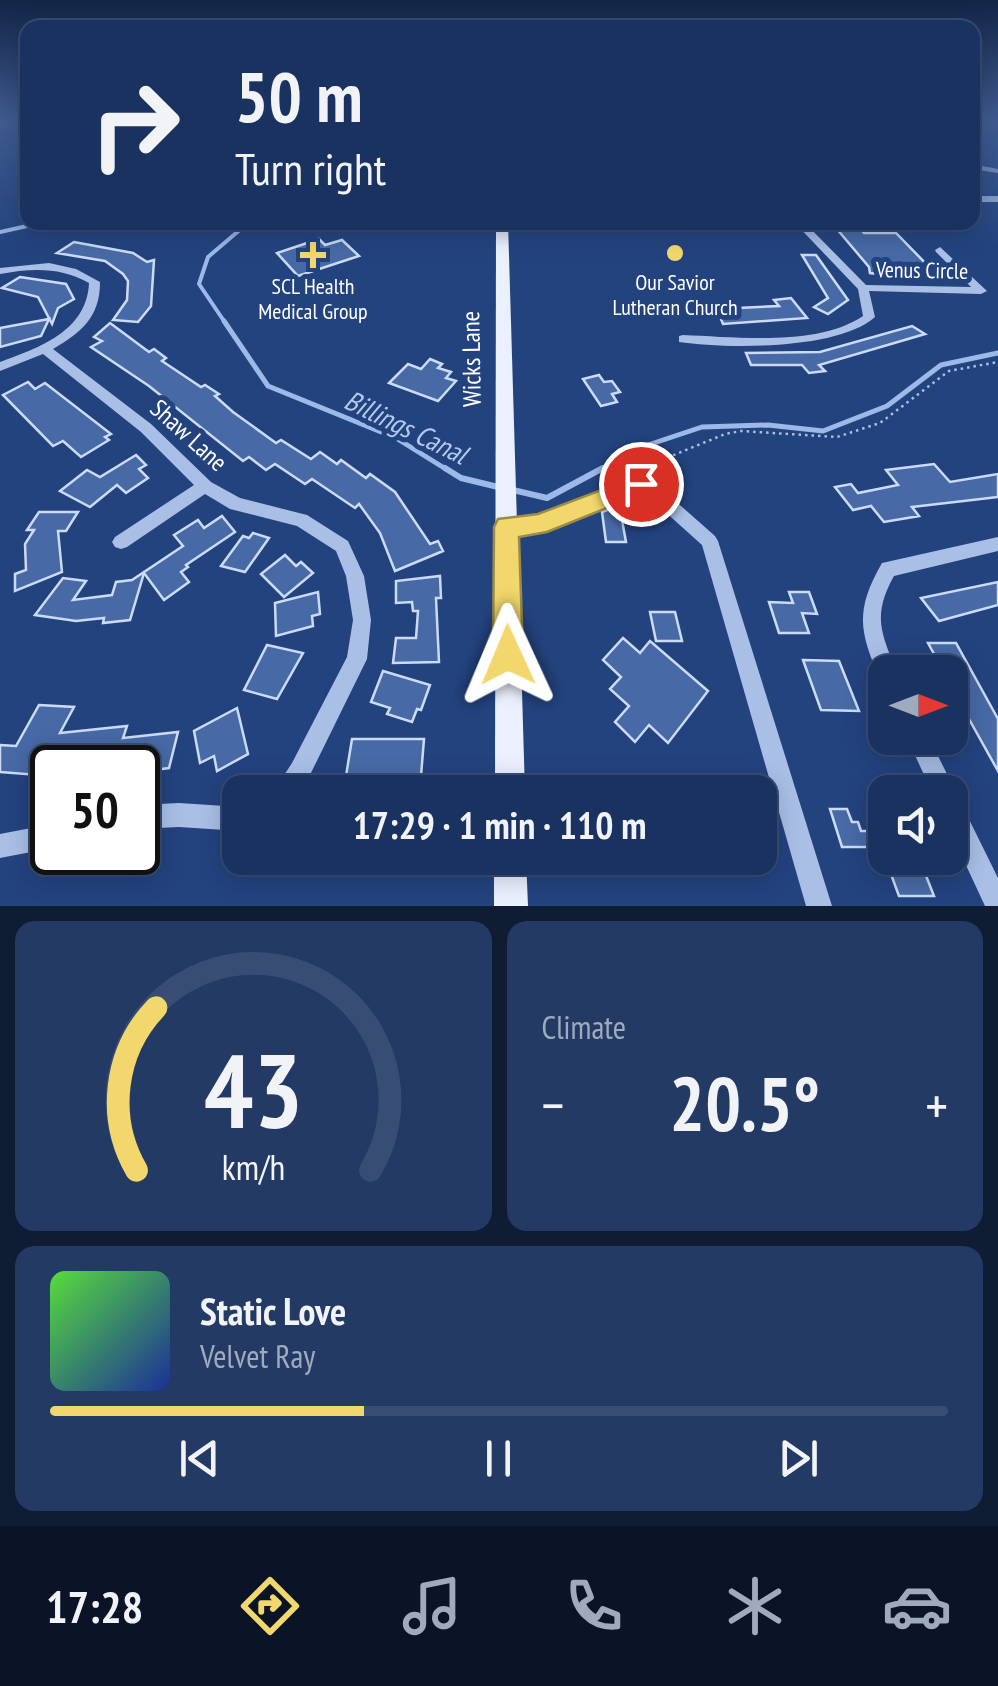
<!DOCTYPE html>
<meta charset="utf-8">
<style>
:root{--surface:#1a325f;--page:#233a65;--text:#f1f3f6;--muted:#9faabd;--line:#384d74;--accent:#f1d76c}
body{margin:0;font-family:"PT Sans Narrow",sans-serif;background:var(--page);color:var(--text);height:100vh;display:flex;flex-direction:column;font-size:38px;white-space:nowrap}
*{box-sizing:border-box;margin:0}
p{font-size:32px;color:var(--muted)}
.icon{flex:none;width:55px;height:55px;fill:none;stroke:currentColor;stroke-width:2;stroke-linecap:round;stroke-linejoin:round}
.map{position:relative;height:906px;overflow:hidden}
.side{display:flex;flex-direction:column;gap:15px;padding:15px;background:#0e1c34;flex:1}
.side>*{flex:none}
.hud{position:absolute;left:20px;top:20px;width:960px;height:210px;border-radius:20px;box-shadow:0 5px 25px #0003,0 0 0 2px var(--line);background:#1a325f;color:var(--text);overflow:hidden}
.needle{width:65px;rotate:90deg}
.controls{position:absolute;left:868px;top:655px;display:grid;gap:20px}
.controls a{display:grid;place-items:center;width:100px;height:100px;border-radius:20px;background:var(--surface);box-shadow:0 5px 25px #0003,0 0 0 2px var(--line);font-size:50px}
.speed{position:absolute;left:30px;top:745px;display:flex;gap:20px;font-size:50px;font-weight:700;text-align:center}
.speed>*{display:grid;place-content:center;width:130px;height:130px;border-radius:50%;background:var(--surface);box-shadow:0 5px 25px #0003,0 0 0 2px var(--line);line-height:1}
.speed .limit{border:5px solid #111;border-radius:15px;background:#fff;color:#111}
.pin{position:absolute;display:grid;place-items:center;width:85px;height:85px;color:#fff;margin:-42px;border:5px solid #fff;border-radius:50%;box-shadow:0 2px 10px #0007}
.me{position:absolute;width:110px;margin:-55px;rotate:359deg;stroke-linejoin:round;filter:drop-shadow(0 0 8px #0008)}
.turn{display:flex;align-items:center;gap:35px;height:210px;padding:0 50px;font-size:45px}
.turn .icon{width:130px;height:130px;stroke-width:2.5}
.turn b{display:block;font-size:70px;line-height:85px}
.big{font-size:75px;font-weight:700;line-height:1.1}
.side .widget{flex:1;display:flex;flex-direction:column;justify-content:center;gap:15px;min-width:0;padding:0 35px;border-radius:20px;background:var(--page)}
.side .dial{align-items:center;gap:0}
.dial svg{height:260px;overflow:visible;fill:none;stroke:var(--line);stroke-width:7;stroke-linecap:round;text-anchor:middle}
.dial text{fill:var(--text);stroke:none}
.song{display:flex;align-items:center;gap:30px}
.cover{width:120px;height:120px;border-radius:15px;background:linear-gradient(135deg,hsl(110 70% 55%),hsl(230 70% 35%))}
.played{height:10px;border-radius:5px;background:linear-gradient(90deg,var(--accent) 35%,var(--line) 35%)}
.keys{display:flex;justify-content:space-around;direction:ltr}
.heat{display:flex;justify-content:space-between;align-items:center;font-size:55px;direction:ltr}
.side .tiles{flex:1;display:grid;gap:15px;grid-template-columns:1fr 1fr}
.widget:last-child{grid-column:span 2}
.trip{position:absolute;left:222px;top:775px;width:555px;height:100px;border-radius:20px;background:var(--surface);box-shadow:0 5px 25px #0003,0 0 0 2px var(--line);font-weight:700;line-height:100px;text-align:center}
.tab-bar{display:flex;height:160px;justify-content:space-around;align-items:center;background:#0a1426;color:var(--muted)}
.tab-bar .icon{width:70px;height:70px}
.tab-bar .current{color:var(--accent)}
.tab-bar b{font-size:45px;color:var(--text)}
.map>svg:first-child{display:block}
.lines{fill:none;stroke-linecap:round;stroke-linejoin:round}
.stream-far2{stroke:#9db9e7;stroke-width:4}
.stream-far1{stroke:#9db9e7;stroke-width:5}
.stream{stroke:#9db9e7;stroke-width:6}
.building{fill:#476aa6;stroke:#ccdbf5;stroke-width:2.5}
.path{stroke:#a9bfe6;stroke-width:2.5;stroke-dasharray:2.5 4;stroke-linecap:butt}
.minor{fill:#a9bfe6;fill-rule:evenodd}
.major{fill:#eaf0fd;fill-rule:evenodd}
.route{fill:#f1d76c;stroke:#9d8c46;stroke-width:2.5}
.poi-dot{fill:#f1d76c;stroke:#23437f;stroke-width:4}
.labels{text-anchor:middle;stroke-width:10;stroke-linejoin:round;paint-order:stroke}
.far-street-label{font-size:22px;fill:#fff;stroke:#23437f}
.far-poi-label{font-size:22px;fill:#fff;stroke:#23437f}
.street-label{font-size:25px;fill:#fff;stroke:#23437f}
.water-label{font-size:28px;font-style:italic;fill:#b4c9ee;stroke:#23437f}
</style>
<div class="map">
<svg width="998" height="906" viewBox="0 0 998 906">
<rect width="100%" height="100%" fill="#23437f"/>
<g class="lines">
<!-- stream-far2 -->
<g class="stream-far2">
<path d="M0,232l45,-10"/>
<path d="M226,324l-27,-40 9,-27 41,-35"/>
</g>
<!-- stream-far1 -->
<g class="stream-far1">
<path d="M224,321l44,65 128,52 53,33"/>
<path d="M598,471l44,-24 60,-20 66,-2 55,6 64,-25 54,-41 57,-12"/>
</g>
<!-- stream -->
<g class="stream">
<path d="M445,468l16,10 37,9"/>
<path d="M513,490l34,8 56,-30"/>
</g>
</g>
<!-- building -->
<g class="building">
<path d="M831,222h24l9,11h32l38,39 -32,2 3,3 -35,-4 -1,-6z"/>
<path d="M319,239l6,6 17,-5 17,16 -61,20 -21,-23z"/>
<path d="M74,242l59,11 14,9 7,-2 -3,46 -13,16 -25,-2 14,-20 1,-19 -5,-7 -18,-13 -48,-8z"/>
<path d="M802,255h14l32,45 -20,14 -14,-7 14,-9z"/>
<path d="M20,277l46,7 8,15 -16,9 -6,16 -14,-27 -36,-9z"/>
<path d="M791,298l16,20 -84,6 -6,-15 62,-3 -5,-6z"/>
<path d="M49,319l-8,17 -41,11v-19z"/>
<path d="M110,323l39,29 5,-3 12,9 -4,3 39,26 4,-2 14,9 -4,2 18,16 43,31 5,-3 30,19 9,-7 17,12 4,-4 25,18 4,-4 25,18 35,52 8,-3 5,10 -48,20 -15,-38 -21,-29 -4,4 -43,-29 -7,5 -30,-20 -9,6 -17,-13 -6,4 -94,-75 -58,-39 11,-6 -8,-4z"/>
<path d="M912,326l13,8 -106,31 6,6 -16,2 -7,-8h-51l-5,-12 74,-1z"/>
<path d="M430,359l12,5 -4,4 13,4 -5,6 10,3 -18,20 -49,-18 19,-19 13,5z"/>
<path d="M599,375l5,7 8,-1 8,11 -8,2 5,8 -16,4 -18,-27z"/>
<path d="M28,382l7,7 10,-6 66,51 -6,3 4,3 -28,17 -18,-16 -10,5 -50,-51z"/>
<path d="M136,455l10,10 -7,4 9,9 -22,15 -9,-8 -27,22 -30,-16 27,-21 13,7z"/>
<path d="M934,464l16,18 48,-8v23l-86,10 7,9 -35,6 -13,-16 -18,4 -18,-23 16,-3 7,9 40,-8 -12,-15z"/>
<path d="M610,509h10l6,33h-20l-4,-30z"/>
<path d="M39,512h39l-12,19h-8l4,41 -47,19v-17l11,-4 -1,-26 9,-14h-7z"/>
<path d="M222,516l13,16 -49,33 2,2 -7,5 8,10 -25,18 -20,-27 -14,47 -27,3 1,-5 -28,3 -41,-6 28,-37 23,3 -13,19 39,-5 4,-13 16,-2 51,-34 -9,-11 24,-15 6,8z"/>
<path d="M253,533l16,5 -24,34 -24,-6 22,-30 6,2z"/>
<path d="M285,555l11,11 5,-4 12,11 -29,24 -23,-23z"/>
<path d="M440,576l1,22h-5l3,64 -46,1 3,-25h20l2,-27h-5l-1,-9 -16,1v-22z"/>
<path d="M998,582v23l-59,16 -18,-23z"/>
<path d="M318,592l2,22 -8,2 1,10 -37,10 -1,-33z"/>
<path d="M789,592h20l8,22 -15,-1 7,20h-30l-10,-31 24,1z"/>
<path d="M650,612h25l7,29h-26z"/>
<path d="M623,638l17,15 10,-12 58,50 -40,52 -19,-18 -14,17 -20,-20 14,-16 -19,-17 11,-12 -18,-17z"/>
<path d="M928,643h28l42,76v52l-48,-86v-13h-6z"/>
<path d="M267,645l36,8 -26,46 -33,-9z"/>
<path d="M803,660l36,1 20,50 -38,-1z"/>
<path d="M383,671l47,14 -9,25 -4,-1 -5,13 -25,-8 3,-6 -19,-6z"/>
<path d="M39,705l35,2 -14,26 67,-7 -4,12 55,-6 -9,36 -31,4v-4h-55l2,-7 -42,5 -5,9 -38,-3v-27l16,1z"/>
<path d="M237,708l11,46 -31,17 -3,-15 -14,7 -6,-32z"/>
<path d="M352,739h72l-3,37h-75z"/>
<path d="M830,809h17l5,13h6l3,9h24v16h-43z"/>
<path d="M885,858h34l15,38h-35z"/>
</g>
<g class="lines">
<!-- path -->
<path class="path" d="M601,485l124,-51 16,-3 96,6 43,-14 69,-52 49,-9"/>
<!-- minor -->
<g class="minor">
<path d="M972,164l26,5v4l-26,-4z"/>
<rect x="972" y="196" width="26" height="6"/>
<path d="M500,222h212l-4,3 -206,3 -5,-3z"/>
<path d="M794,222h10l62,63 105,2 -35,-35 -1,-2 5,-3 47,44 -6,3 -112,-3 6,26c-37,33 -148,32 -196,25v-6l4,-1c54,2 134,12 180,-19l-5,-27z"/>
<path d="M49,263l27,6 24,13c0,35 -18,50 -47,67l98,75 60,58 29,16 67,17 41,26 16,35 7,44 -4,39 -59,120 -10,13h-25l19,-29 55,-106 6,-37 -7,-44 -10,-25 -39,-25 -67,-17 -25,-15 -78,53 -6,2 -6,-2 -3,-5 3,-5 79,-52 -53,-53 -98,-78 -43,17v-9c39,-14 87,-31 89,-79 -28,-16 -57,-15 -89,-9v-6z"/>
<path d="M641,479l14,4 60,53 3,5 114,365h-26l-104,-361 -60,-54c-38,15 -103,51 -142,41l-2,-5 2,-5 38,-4z"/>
<path d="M998,537v14l-104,25c-22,39 -13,57 3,96h-12v9l-5,-2c-21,-48 -25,-69 2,-116z"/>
<path d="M907,738h22l23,46 2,11 4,2 40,81v28h-13l-35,-75v-39h-18z"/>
<path d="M179,803l61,4v24l-61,-4 -41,2v-24z"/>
<path d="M52,824v24l-52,10v-24z"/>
</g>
<!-- major -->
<g class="major">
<path d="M496,222h12l17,570h-30z"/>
<path d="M494,858h32l2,48h-34z"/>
</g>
</g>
<!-- sky -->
<linearGradient id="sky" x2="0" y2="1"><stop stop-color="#132546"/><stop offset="0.49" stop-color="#3f5b90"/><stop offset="1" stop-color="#3f5b90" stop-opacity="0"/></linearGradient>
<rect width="998" height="247" fill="url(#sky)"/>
<!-- route -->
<path class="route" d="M641,475l8,3 4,6 -4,7 -102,41 -28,5 4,118 -4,11 -11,4 -11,-4 -4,-11 1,-128 4,-8 40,-5z"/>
<!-- markers -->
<g class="poi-dot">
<circle cx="675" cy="253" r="10"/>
<path d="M308 240h10v10h10v10h-10v10h-10v-10h-10v-10h10z"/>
</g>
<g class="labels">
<!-- far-street labels -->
<g class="far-street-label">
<text transform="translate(922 270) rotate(1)" y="8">Venus Circle</text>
</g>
<!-- far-poi labels -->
<g class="far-poi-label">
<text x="675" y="290">Our Savior<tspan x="675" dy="25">Lutheran Church</tspan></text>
<text x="313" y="294">SCL Health<tspan x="313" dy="25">Medical Group</tspan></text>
</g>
<!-- street labels -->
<g class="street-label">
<text transform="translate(471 359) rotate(-91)" y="9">Wicks Lane</text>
<text transform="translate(189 435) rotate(42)" y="9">Shaw Lane</text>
</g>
<!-- water labels -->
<g class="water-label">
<text transform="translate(406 427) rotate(26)" y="10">Billings Canal</text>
</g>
</g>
</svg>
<div class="controls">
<a><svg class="needle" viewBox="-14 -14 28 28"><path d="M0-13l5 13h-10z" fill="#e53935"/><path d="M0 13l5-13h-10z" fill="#9faabd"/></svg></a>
<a><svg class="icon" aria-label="sound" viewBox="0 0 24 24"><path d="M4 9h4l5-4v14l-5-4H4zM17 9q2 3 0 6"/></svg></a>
</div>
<div class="speed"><div class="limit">50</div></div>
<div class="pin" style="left:641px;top:484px;background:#d93025"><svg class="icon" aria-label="arrive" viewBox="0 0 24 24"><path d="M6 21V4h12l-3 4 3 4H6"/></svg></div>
<svg class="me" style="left:508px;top:655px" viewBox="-20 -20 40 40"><path d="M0-17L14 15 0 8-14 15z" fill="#f1d76c" stroke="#fff" stroke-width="4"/></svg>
<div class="trip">17:29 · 1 min · 110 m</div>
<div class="hud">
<div class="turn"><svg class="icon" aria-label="right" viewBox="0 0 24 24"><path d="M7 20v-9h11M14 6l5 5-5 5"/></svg><div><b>50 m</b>Turn right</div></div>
</div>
</div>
<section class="side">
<div class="tiles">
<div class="widget dial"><svg viewBox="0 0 100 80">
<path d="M14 69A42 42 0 1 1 86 69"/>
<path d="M14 69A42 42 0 0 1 20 19" stroke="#f1d76c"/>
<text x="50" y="56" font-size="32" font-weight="700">43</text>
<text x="50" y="72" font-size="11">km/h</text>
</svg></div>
<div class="widget"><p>Climate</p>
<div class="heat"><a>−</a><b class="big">20.5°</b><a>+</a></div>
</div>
<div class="widget">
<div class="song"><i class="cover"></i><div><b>Static Love</b><p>Velvet Ray</p></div></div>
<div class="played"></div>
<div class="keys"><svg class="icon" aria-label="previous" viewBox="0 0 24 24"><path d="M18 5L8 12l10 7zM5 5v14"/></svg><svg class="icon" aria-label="pause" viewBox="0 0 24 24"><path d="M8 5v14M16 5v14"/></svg><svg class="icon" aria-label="next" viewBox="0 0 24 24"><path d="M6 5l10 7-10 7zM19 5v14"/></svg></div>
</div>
</div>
</section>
<nav class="tab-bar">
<b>17:28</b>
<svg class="icon current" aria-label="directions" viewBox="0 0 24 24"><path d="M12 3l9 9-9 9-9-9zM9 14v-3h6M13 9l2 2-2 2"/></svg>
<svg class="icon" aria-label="music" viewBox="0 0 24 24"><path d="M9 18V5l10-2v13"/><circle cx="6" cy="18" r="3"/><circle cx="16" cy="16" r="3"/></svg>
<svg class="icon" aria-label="phone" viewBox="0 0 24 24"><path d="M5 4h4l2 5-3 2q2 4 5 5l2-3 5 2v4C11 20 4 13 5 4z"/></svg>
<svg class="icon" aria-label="climate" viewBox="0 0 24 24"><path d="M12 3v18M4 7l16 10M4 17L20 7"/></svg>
<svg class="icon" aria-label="car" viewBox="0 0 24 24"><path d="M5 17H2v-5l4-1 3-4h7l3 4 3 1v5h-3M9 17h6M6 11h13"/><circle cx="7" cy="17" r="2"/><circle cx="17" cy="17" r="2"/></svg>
</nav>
